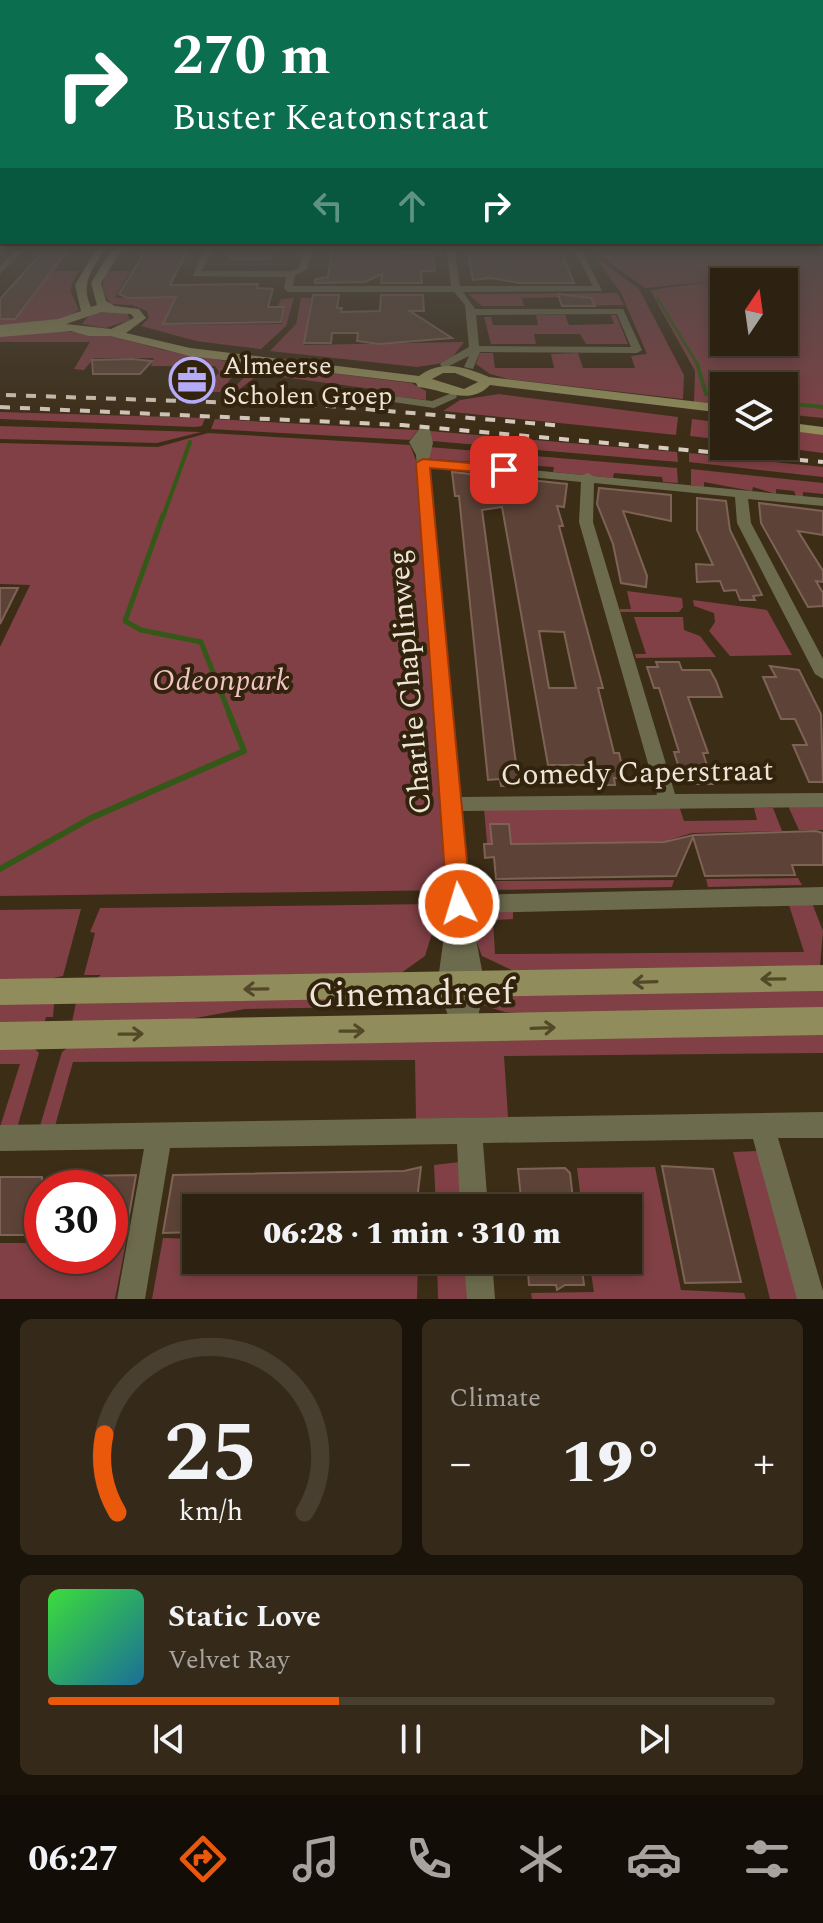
<!DOCTYPE html>
<meta charset="utf-8">
<style>
:root{--surface:#2d2211;--page:#352a1a;--text:#f1f3f6;--muted:#a7a49f;--line:#483f31;--accent:#ea580c}
body{margin:0;font-family:Spectral,serif;background:var(--page);color:var(--text);height:100vh;display:flex;flex-direction:column;font-size:30px;white-space:nowrap}
*{box-sizing:border-box;margin:0}
p{font-size:26px;color:var(--muted)}
.icon{flex:none;width:44px;height:44px;fill:none;stroke:currentColor;stroke-width:2;stroke-linecap:round;stroke-linejoin:round}
.map{position:relative;height:1299px;overflow:hidden}
.side{display:flex;flex-direction:column;gap:20px;padding:20px;background:#191309;flex:1}
.side>*{flex:none}
.hud{position:absolute;left:0px;top:0px;width:824px;height:244px;box-shadow:0 4px 12px #0003,0 0 0 2px var(--line);background:#0b6e4f;color:#fff;overflow:hidden}
.needle{width:52px;rotate:13deg}
.tools{position:absolute;left:710px;top:268px;display:grid;gap:16px}
.tools a{display:grid;place-items:center;width:88px;height:88px;border-radius:0px;background:var(--surface);box-shadow:0 4px 12px #0003,0 0 0 2px var(--line);font-size:40px}
.speed{position:absolute;left:24px;top:1170px;display:flex;gap:16px;font-size:40px;font-weight:700;text-align:center}
.speed>*{display:grid;place-content:center;width:104px;height:104px;border-radius:50%;background:var(--surface);box-shadow:0 4px 12px #0003,0 0 0 2px var(--line);line-height:1}
.speed .limit{border:12px solid #d22;background:#fff;color:#111}
.pin{position:absolute;display:grid;place-items:center;width:68px;height:68px;color:#fff;margin:-34px;border-radius:16px;box-shadow:0 4px 12px #0006}
.me{position:absolute;width:88px;margin:-44px;rotate:355deg;stroke-linejoin:round;filter:drop-shadow(0 0 6px #0008)}
.turn{display:flex;align-items:center;gap:28px;height:168px;padding:0 40px;font-size:36px}
.turn .icon{width:104px;height:104px;stroke-width:2.5}
.turn b{display:block;font-size:56px;line-height:68px}
.lanes{display:flex;align-items:center;height:76px;padding:0 40px;background:#0003;justify-content:center;gap:40px;direction:ltr}
.lanes .off{opacity:.35}
.big{font-size:60px;font-weight:800;line-height:1.1}
.side .widget{flex:1;display:flex;flex-direction:column;justify-content:center;gap:12px;min-width:0;padding:0 28px;border-radius:12px;background:var(--page)}
.side .dial{align-items:center;gap:0}
.dial svg{height:208px;overflow:visible;fill:none;stroke:var(--line);stroke-width:7;stroke-linecap:round;text-anchor:middle}
.dial text{fill:var(--text);stroke:none}
.song{display:flex;align-items:center;gap:24px}
.cover{width:96px;height:96px;border-radius:12px;background:linear-gradient(135deg,hsl(120 70% 55%),hsl(200 70% 35%))}
.played{height:8px;border-radius:4px;background:linear-gradient(90deg,var(--accent) 40%,var(--line) 40%)}
.keys{display:flex;justify-content:space-around;direction:ltr}
.heat{display:flex;justify-content:space-between;align-items:center;font-size:44px;direction:ltr}
.side .tiles{flex:1;display:grid;gap:20px;grid-template-columns:1fr 1fr}
.widget:last-child{grid-column:span 2}
.trip{position:absolute;left:182px;top:1194px;width:460px;height:80px;border-radius:0px;background:var(--surface);box-shadow:0 4px 12px #0003,0 0 0 2px var(--line);font-weight:800;line-height:80px;text-align:center}
.menu{display:flex;height:128px;justify-content:space-around;align-items:center;background:#120e07;color:var(--muted)}
.menu .icon{width:56px;height:56px}
.menu .on{color:var(--accent)}
.menu b{font-size:36px;color:var(--text)}
.map>svg:first-child{display:block}
.green{fill:#804045;fill-rule:evenodd}
.lines{fill:none;stroke-linecap:round;stroke-linejoin:round}
.stream-far3{stroke:#345818;stroke-width:3}
.stream-far2{stroke:#345818;stroke-width:4}
.stream-far1{stroke:#345818;stroke-width:5}
.stream{stroke:#345818;stroke-width:6}
.building{fill:#5d4337;stroke:#7e6255;stroke-width:2;fill-rule:evenodd}
.minor{fill:#6d6b4d;fill-rule:evenodd}
.secondary{fill:#908c5b;fill-rule:evenodd}
.rail{stroke:#d7ccbe;stroke-width:4;stroke-dasharray:10 10;stroke-linecap:butt}
.oneway{stroke:#534828}
.route{fill:#ea580c;stroke:#983908;stroke-width:2}
.labels{text-anchor:middle;stroke-width:8;stroke-linejoin:round;paint-order:stroke}
.far-poi-label{font-size:26px;fill:#eee4d7;stroke:#32230d;text-anchor:start}
.park-label{font-size:30px;font-style:italic;fill:#f2c4c6;stroke:#32230d}
.street-label{font-size:30px;fill:#eee4d7;stroke:#32230d}
.near-street-label{font-size:36px;fill:#eee4d7;stroke:#32230d}
</style>
<div class="map">
<svg width="823" height="1299" viewBox="0 0 823 1299">
<rect width="100%" height="100%" fill="#3c2d17"/>
<!-- green -->
<g class="green">
<path d="M587,246h236v172l-39,-4v-28h-60v21l-30,-4 1,-32 -45,-81 75,-10 -80,8zM724,282h60v60h-60z"/>
<path d="M594,256l45,33 45,86 -1,24 -175,-20 -18,-5 -14,-10 4,-11h13l2,15h59l-3,-14 27,-1 5,15h52l-4,-12 16,-2 -26,-61z"/>
<path d="M53,271h25l-8,19 9,20 -15,9 -64,8v-7h13z"/>
<path d="M107,271h23l-15,27 63,-2 -16,29 120,-1 3,-17h-8l4,-8 13,-1 -8,28 -25,23 -65,-8 -55,-15 8,-8 -2,-7 -15,-6 -21,-1c-9,-11 -11,-20 -4,-33z"/>
<path d="M617,293l7,12 -53,1 -3,-9 -46,1 2,8h-42l-14,-12z"/>
<path d="M301,298h10l-7,47 160,-3 -15,20 -32,5 -147,-16 26,-27z"/>
<path d="M104,311l23,2 3,7 -25,8 -23,-4 8,-10z"/>
<path d="M536,315h29l4,10 45,-1 -3,-9h5l12,29h-42l-6,-10h-46l2,10h-45l-7,-27h7l2,8h45z"/>
<path d="M63,331l47,4 53,15 80,14 -23,28h-16l15,-20 -4,-6h-64l3,-8h-60l-10,12 -10,-1 16,-27h-90v-6z"/>
<path d="M257,364l154,19 15,8v9l-33,-4 2,-4 -136,-18 -23,18h-6z"/>
<path d="M499,394l179,23 -2,18 -233,-24 17,-11z"/>
<path d="M0,412l205,6 -3,8 -7,1 -195,-8z"/>
<path d="M215,419l180,10 23,1 -8,10 -199,-11z"/>
<path d="M692,419l32,4v17l-34,-4z"/>
<path d="M0,426l201,6 -44,11 -157,-4z"/>
<path d="M784,430l39,4v19l-54,-7h15z"/>
<path d="M430,431l247,21 1,10 -246,-21z"/>
<path d="M208,433l202,12 9,23 36,422 -455,6v-249l30,-62 -30,-1v-141l158,4z"/>
<path d="M429,447l248,21 1,15 -15,-1 -1,-5 -48,-4 -1,5 -60,-6 1,-5 -123,-8 -4,-3z"/>
<path d="M689,453l134,14v10l-134,-15z"/>
<path d="M691,469l132,14v11l-20,-2v5l-7,-1 -2,-5 -18,-2v5l-23,-7 -1,4 -48,-9v5l-13,-2z"/>
<path d="M627,591l55,7 1,9 -4,5h-59v-3h11z"/>
<path d="M693,600l74,10 25,45 -62,1 -21,-25 6,-9 -1,-9 -20,-7z"/>
<path d="M634,617h49l1,13 16,6 16,21 -80,1 -1,-4h11z"/>
<path d="M679,806l5,15 73,-1 -3,-12h19l9,23 -90,2 -30,9 -175,1 -3,-34z"/>
<path d="M788,806h35v24h-24z"/>
<path d="M798,878l4,7 -94,2 -2,-8z"/>
<path d="M674,880l-2,7 -176,3 -1,-9z"/>
<path d="M788,902l24,1 11,28 -3,35 -306,5 -32,-15 -9,-24c9,-20 18,-24 40,-27v14l-20,1 2,34 309,-2z"/>
<path d="M435,904l4,6 -14,46 -24,17 -304,5 4,-3h-17l11,-42 -5,-1 10,-24z"/>
<path d="M81,909l-18,67 -19,4 -44,1v-71z"/>
<path d="M823,991v19l-299,3 -19,-1 -23,-7 -3,-5 6,-6z"/>
<path d="M437,997l-13,9 -179,3 -55,10 -118,3 4,-19z"/>
<path d="M0,1000l54,3 -1,14h-7l-2,7 -44,-1z"/>
<path d="M823,1033v20l-319,3 4,61 -92,2 -1,-59 -342,2 -18,64h-15l22,-74 11,-8z"/>
<path d="M0,1044h30l9,9 -22,75 -17,-1 20,-63h-20z"/>
<path d="M758,1151l40,148h-28l-37,-147z"/>
<path d="M460,1162l3,46h-27l-2,-43z"/>
<path d="M655,1167l26,123 63,3 2,6h-214l-1,-6 63,-1 -5,-32h39v-52h-46l-5,-40z"/>
<path d="M163,1238l33,1v21h222l-1,39h-265z"/>
<path d="M110,1242h16l-11,57h-115v-56h42v13h68z"/>
<path d="M437,1260h29l2,39h-30z"/>
</g>
<g class="lines">
<!-- stream-far3 -->
<path class="stream-far3" d="M657,298l41,67"/>
<!-- stream-far2 -->
<g class="stream-far2">
<path d="M697,363l9,31 18,2"/>
<path d="M784,403l39,4"/>
<path d="M163,517l27,-75"/>
</g>
<!-- stream-far1 -->
<path class="stream-far1" d="M163,515l-38,106 16,9 60,12 29,73"/>
<!-- stream -->
<path class="stream" d="M0,869l91,-51 153,-67 -15,-38"/>
</g>
<!-- building -->
<g class="building">
<path d="M48,246h23l-56,73h-15v-20z"/>
<path d="M163,246h27l-20,39 88,-1 -1,4 16,1 -5,18h16l-3,15 -118,2 13,-27 -48,1 -9,-4 28,-46z"/>
<path d="M235,246h39l-4,13h-40z"/>
<path d="M333,246h66v6h33l3,19h-14l1,12h-41l1,-9 -17,8 -50,1v-4l13,-2z"/>
<path d="M468,253h97l-1,6 10,24h-55l-28,-5 -18,2z"/>
<path d="M558,294l33,4 4,8h-33z"/>
<path d="M313,295h26l-2,13h5l-1,4 39,-1 1,-16h42l1,16h-14l42,27 -73,6 -22,-3 1,-8h-26l-1,10h-27z"/>
<path d="M132,359l20,2 -12,13h-47l-1,-14z"/>
<path d="M213,369l-1,10 -8,11 -33,-2 7,-16z"/>
<path d="M452,472l115,12 -3,23 -7,-1 6,20h-4l44,162h-5l16,65h5l6,25h-11l1,7h-17l-5,-20h-45l-46,-258 -20,3 37,276h-18l-1,-7 -12,1 -29,-284h-4zM539,631l25,1 12,56h-27z"/>
<path d="M599,488l72,7v26l-48,-10 24,65 -1,11 -25,-4 -8,-39 -16,-40z"/>
<path d="M697,498l29,3 4,29 32,65 -9,1 2,4h-15l-4,-10 -12,1 -4,-10 -23,1 -1,-18 17,1 -16,-35z"/>
<path d="M759,503l64,8v24l-25,-4 25,40v11l-7,-1 7,12v13l-15,1 -47,-84z"/>
<path d="M0,588h18l-18,36z"/>
<path d="M656,662h23l3,8h28l6,11 6,16h-34l20,56h-5l10,31h-17l-2,-7h-12l-8,-25h5l-20,-64h-5l-7,-21h11z"/>
<path d="M770,666l29,4 22,44 2,68h-14l-16,-37h14l-12,-26h-14l-18,-42h13z"/>
<path d="M490,824h19l2,20 153,-2 30,-7 122,-4 7,2v32h-31l3,10 -90,1 -12,-39 -17,39 -180,3 -2,-22 -9,1 -1,-14h8z"/>
<path d="M662,1166l51,3 28,113 -56,1z"/>
<path d="M421,1167l-5,41h-220v24l-33,1 10,-58 231,-4z"/>
<path d="M565,1168l5,5 4,35h-52l-4,-39z"/>
<path d="M136,1175l-10,58h-16v-45h-26v-12z"/>
<rect x="0" y="1177" width="42" height="58"/>
<path d="M527,1260h54l3,25h-19l-8,5 -1,-5h-27z"/>
</g>
<g class="lines">
<!-- minor -->
<g class="minor">
<path d="M20,246h8l-28,28v-8z"/>
<path d="M206,246h8l-12,25h88l9,-3 6,-22h8l-6,24 -12,5 -2,11h158l-5,-40h8l6,40h133l-21,-40h8l22,45 -139,1 12,17h148l19,41 -5,3 -157,-1 -7,17 -9,-2 5,-11 -24,12 -5,-3 1,-2 28,-16 -4,-42 -11,-13h-166l-4,-3 2,-12 -93,-1zM617,314l14,33 -152,-1 -3,-31z"/>
<path d="M452,393l5,3 -1,2 -22,10 -41,-6 -6,-3 6,-3 39,5z"/>
<path d="M424,427l6,3 3,13 -4,17 154,15 5,-2 5,3 230,22v8l-75,-7 3,24 72,136v20l-8,-5 -78,-151 -2,-26 -141,-14 -1,39 82,272 148,-1v14l-362,4 8,84 354,-8v18l-352,8 14,73 -12,52 -8,3 -8,-3 -20,-51 9,-66 4,-7 -34,-459 -7,-13 11,-14zM429,467l152,15 -2,40 78,273 -197,2z"/>
<path d="M823,1112v26h-45l45,153v8h-26l-44,-160 -270,4 5,65h-28l-3,-64 -287,4 -25,151h-28l27,-150 -144,2v-26z"/>
<path d="M464,1260h28l3,39h-28z"/>
</g>
<!-- secondary -->
<g class="secondary">
<path d="M98,246h10c-14,19 -29,37 -17,61l6,-2 -6,-22 23,-37h10l-23,37 5,18 9,5 24,3 7,9 -20,15 64,15 229,28c24,-17 45,-9 70,1l235,28v8l-234,-28c-21,22 -47,4 -72,2l-2,-4 -226,-27 -79,-20h-22l-18,-5 -71,6v-12l58,-6 23,-8 -6,-26zM101,312l30,2 3,4 -23,11 -45,-5zM443,373h12l23,9 -14,7 -32,-10z"/>
<path d="M784,422l39,5v8l-39,-5z"/>
<path d="M823,965v26l-823,14v-26z"/>
<path d="M823,1007v28l-823,15v-28z"/>
</g>
<!-- rail -->
<g class="rail">
<path d="M6,395l323,11 236,20"/>
<path d="M0,407l402,18 421,37"/>
</g>
</g>
<!-- one-way arrows -->
<defs><path id="oneway-shaft" d="M-6 0H5M1.5-3L5.5 0L1.5 3" fill="none" stroke-width="1.6" stroke-linecap="round" stroke-linejoin="round" transform="scale(2)"/></defs>
<g class="oneway">
<use href="#oneway-shaft" transform="translate(773 979) rotate(179)"/>
<use href="#oneway-shaft" transform="translate(645 982) rotate(178)"/>
<use href="#oneway-shaft" transform="translate(256 989) rotate(179)"/>
<use href="#oneway-shaft" transform="translate(543 1028) rotate(-2)"/>
<use href="#oneway-shaft" transform="translate(352 1031) rotate(-1)"/>
<use href="#oneway-shaft" transform="translate(131 1034) rotate(-1)"/>
</g>
<!-- sky -->
<linearGradient id="sky" x2="0" y2="1"><stop stop-color="#21190d"/><stop offset="0.58" stop-color="#504c47"/><stop offset="1" stop-color="#504c47" stop-opacity="0"/></linearGradient>
<rect width="823" height="427" fill="url(#sky)"/>
<!-- route -->
<path class="route" d="M423,459l81,7 7,4 -7,4 -74,-6 41,436 -3,7 -9,3 -8,-3 -4,-7 -31,-441z"/>
<!-- icons -->
<defs>
<g id="office-ring" transform="scale(2.3)"><circle r="9.5" fill="#32230d" stroke="#b4acf9" stroke-width="1.5"/><path d="M-6-3h4V-5.5h4V-3h4V5H-6ZM-1-4.5V-3h2v-1.5ZM-6 0V1H6V0Z" fill="#b4acf9"/></g>
</defs>
<g fill-rule="evenodd">
<use href="#office-ring" x="192" y="380"/>
</g>
<g class="labels">
<!-- far-poi labels -->
<g class="far-poi-label">
<text x="223" y="374">Almeerse<tspan x="223" dy="30">Scholen Groep</tspan></text>
</g>
<!-- park labels -->
<g class="park-label">
<text x="221" y="690">Odeonpark</text>
</g>
<!-- street labels -->
<g class="street-label">
<text transform="translate(409 682) rotate(-95)" y="10">Charlie Chaplinweg</text>
<text transform="translate(637 772) rotate(-1)" y="10">Comedy Caperstraat</text>
</g>
<!-- near-street labels -->
<g class="near-street-label">
<text transform="translate(411 992) rotate(-1)" y="13">Cinemadreef</text>
</g>
</g>
</svg>
<div class="tools">
<a><svg class="needle" viewBox="-14 -14 28 28"><path d="M0-13l5 13h-10z" fill="#e53935"/><path d="M0 13l5-13h-10z" fill="#a7a49f"/></svg></a>
<a><svg class="icon" aria-label="layers" viewBox="0 0 24 24"><path d="M12 4l9 5-9 5-9-5zM3 14l9 5 9-5"/></svg></a>
</div>
<div class="speed"><div class="limit">30</div></div>
<div class="pin" style="left:504px;top:470px;background:#d93025"><svg class="icon" aria-label="arrive" viewBox="0 0 24 24"><path d="M6 21V4h12l-3 4 3 4H6"/></svg></div>
<svg class="me" style="left:459px;top:904px" viewBox="-20 -20 40 40"><circle r="17" fill="#ea580c" stroke="#fff" stroke-width="3"/><path d="M0-11L8 9 0 5-8 9z" fill="#fff"/></svg>
<div class="trip">06:28 · 1 min · 310 m</div>
<div class="hud">
<div class="turn"><svg class="icon" aria-label="right" viewBox="0 0 24 24"><path d="M7 20v-9h11M14 6l5 5-5 5"/></svg><div><b>270 m</b>Buster Keatonstraat</div></div>
<div class="lanes"><svg class="icon off" aria-label="left" viewBox="0 0 24 24"><path d="M17 20v-9H6M10 6l-5 5 5 5"/></svg><svg class="icon off" aria-label="ahead" viewBox="0 0 24 24"><path d="M12 20V5M6 11l6-6 6 6"/></svg><svg class="icon" aria-label="right" viewBox="0 0 24 24"><path d="M7 20v-9h11M14 6l5 5-5 5"/></svg></div>
</div>
</div>
<section class="side">
<div class="tiles">
<div class="widget dial"><svg viewBox="0 0 100 80">
<path d="M14 69A42 42 0 1 1 86 69"/>
<path d="M14 69A42 42 0 0 1 9 39" stroke="#ea580c"/>
<text x="50" y="56" font-size="32" font-weight="700">25</text>
<text x="50" y="72" font-size="11">km/h</text>
</svg></div>
<div class="widget"><p>Climate</p>
<div class="heat"><a>−</a><b class="big">19°</b><a>+</a></div>
</div>
<div class="widget">
<div class="song"><i class="cover"></i><div><b>Static Love</b><p>Velvet Ray</p></div></div>
<div class="played"></div>
<div class="keys"><svg class="icon" aria-label="previous" viewBox="0 0 24 24"><path d="M18 5L8 12l10 7zM5 5v14"/></svg><svg class="icon" aria-label="pause" viewBox="0 0 24 24"><path d="M8 5v14M16 5v14"/></svg><svg class="icon" aria-label="next" viewBox="0 0 24 24"><path d="M6 5l10 7-10 7zM19 5v14"/></svg></div>
</div>
</div>
</section>
<nav class="menu">
<b>06:27</b>
<svg class="icon on" aria-label="directions" viewBox="0 0 24 24"><path d="M12 3l9 9-9 9-9-9zM9 14v-3h6M13 9l2 2-2 2"/></svg>
<svg class="icon" aria-label="music" viewBox="0 0 24 24"><path d="M9 18V5l10-2v13"/><circle cx="6" cy="18" r="3"/><circle cx="16" cy="16" r="3"/></svg>
<svg class="icon" aria-label="phone" viewBox="0 0 24 24"><path d="M5 4h4l2 5-3 2q2 4 5 5l2-3 5 2v4C11 20 4 13 5 4z"/></svg>
<svg class="icon" aria-label="climate" viewBox="0 0 24 24"><path d="M12 3v18M4 7l16 10M4 17L20 7"/></svg>
<svg class="icon" aria-label="car" viewBox="0 0 24 24"><path d="M5 17H2v-5l4-1 3-4h7l3 4 3 1v5h-3M9 17h6M6 11h13"/><circle cx="7" cy="17" r="2"/><circle cx="17" cy="17" r="2"/></svg>
<svg class="icon" aria-label="filters" viewBox="0 0 24 24"><path d="M4 7h16M4 17h16"/><circle cx="9" cy="7" r="2"/><circle cx="15" cy="17" r="2"/></svg>
</nav>
